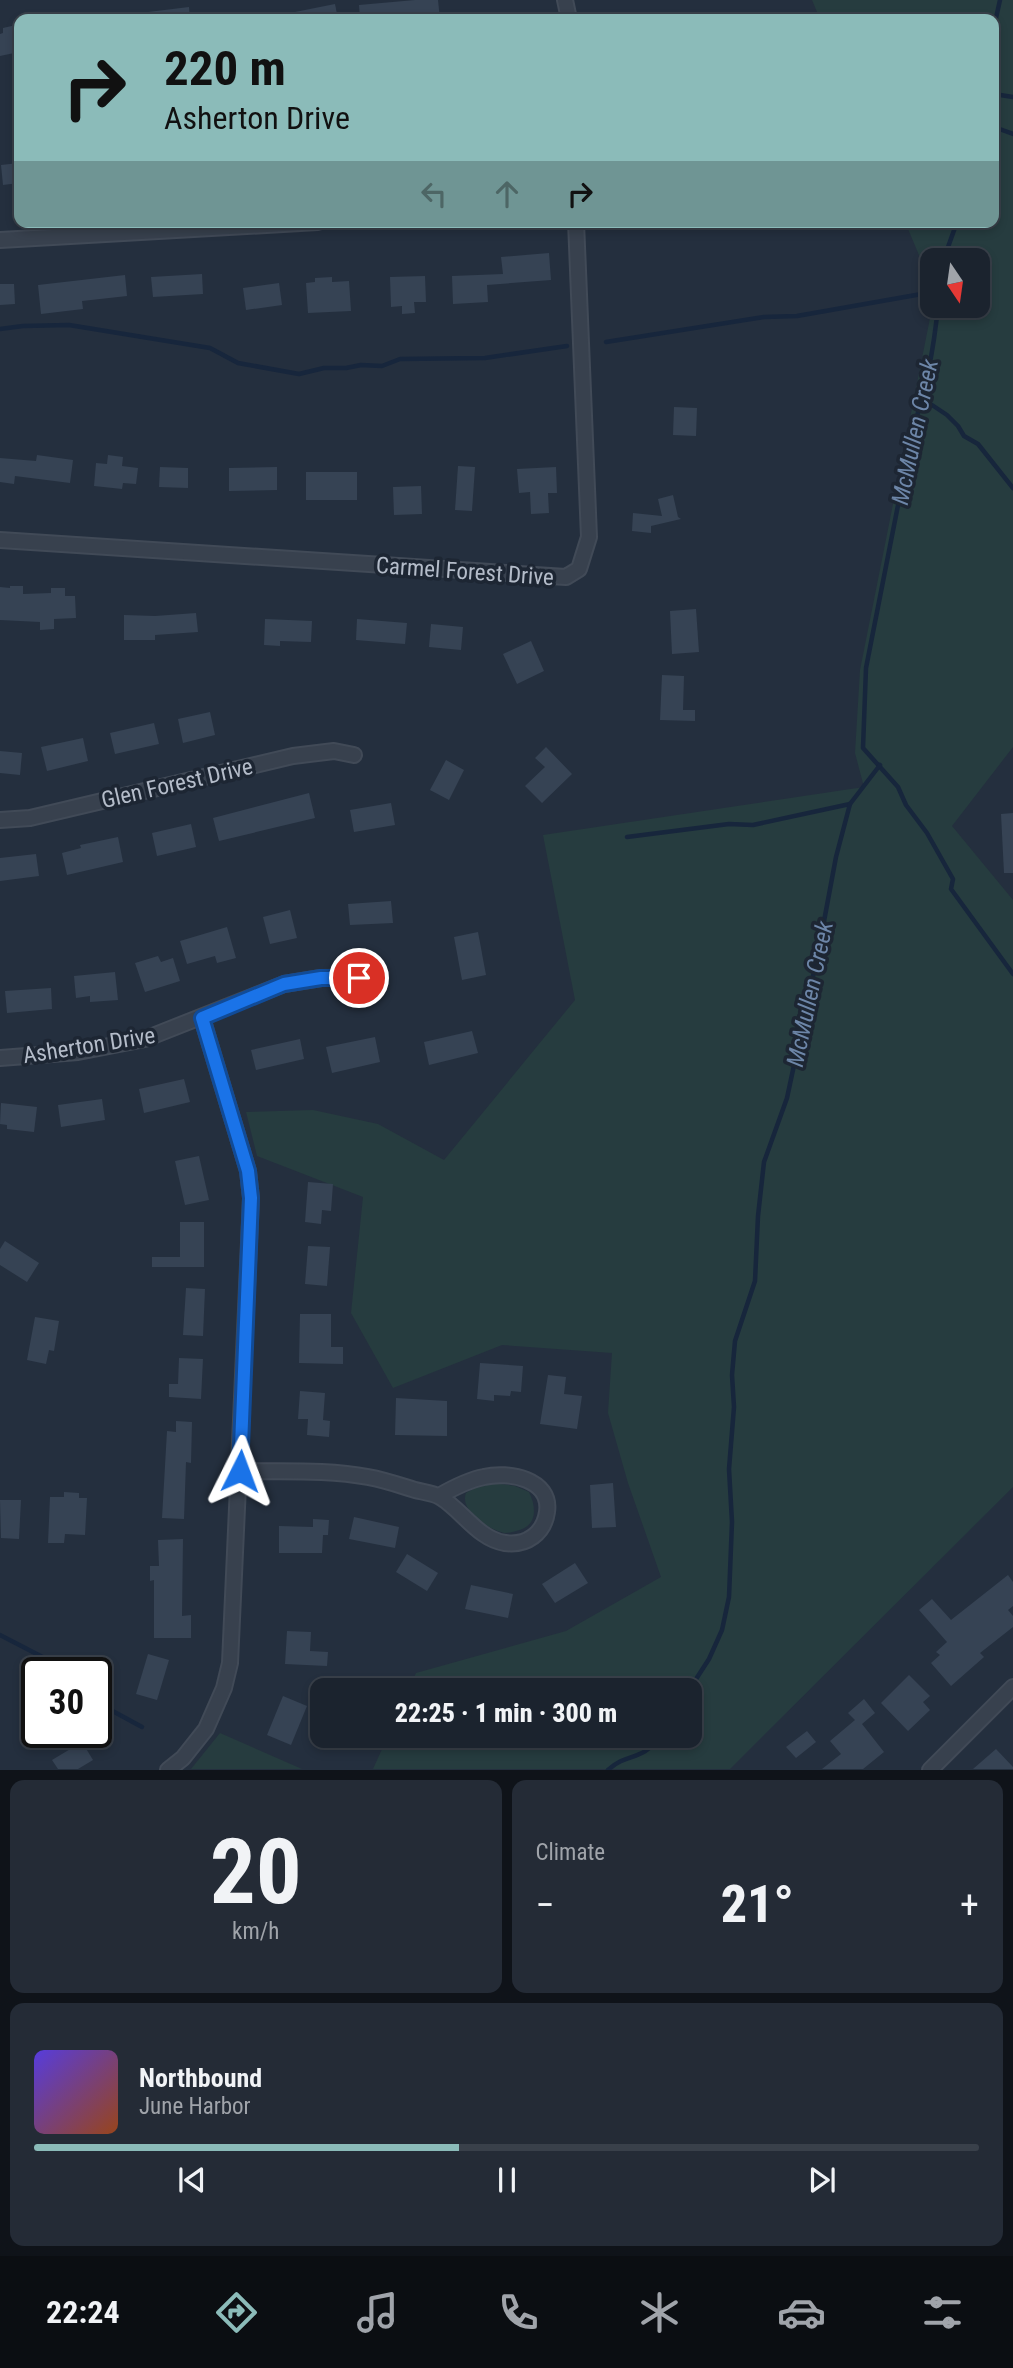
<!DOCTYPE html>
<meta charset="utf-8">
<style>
:root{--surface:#1b232e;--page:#242b36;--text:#f1f3f6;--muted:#a0a4aa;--line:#39404a;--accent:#8bbbb9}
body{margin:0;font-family:"Roboto Condensed",sans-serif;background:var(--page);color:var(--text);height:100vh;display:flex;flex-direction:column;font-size:26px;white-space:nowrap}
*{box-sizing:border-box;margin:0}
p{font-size:23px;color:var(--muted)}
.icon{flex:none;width:38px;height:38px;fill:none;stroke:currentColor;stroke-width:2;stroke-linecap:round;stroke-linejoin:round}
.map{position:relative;height:1770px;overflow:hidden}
.panel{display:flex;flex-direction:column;gap:10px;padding:10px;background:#0f1319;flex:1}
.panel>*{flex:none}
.hud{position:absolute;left:14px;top:14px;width:985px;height:214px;border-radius:14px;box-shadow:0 4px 10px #0003,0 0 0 2px var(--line);background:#8bbbb9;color:#111;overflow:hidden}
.needle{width:46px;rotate:167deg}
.buttons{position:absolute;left:920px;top:248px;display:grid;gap:14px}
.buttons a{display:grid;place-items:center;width:70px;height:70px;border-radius:14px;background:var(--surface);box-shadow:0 4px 10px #0003,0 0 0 2px var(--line);font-size:35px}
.speed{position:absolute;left:21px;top:1657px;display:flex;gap:14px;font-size:35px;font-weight:700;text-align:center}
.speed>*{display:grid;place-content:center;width:91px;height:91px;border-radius:50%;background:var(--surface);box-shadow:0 4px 10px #0003,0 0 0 2px var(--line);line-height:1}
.speed .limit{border:4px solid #111;border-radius:10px;background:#fff;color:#111}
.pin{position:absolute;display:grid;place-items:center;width:60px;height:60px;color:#fff;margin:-30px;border:4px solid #fff;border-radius:50%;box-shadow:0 2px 7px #0007}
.me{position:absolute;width:77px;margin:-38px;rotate:3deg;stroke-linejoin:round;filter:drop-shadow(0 0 5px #0008)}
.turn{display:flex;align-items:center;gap:24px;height:147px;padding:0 35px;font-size:32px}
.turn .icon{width:91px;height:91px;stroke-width:2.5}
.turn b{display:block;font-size:49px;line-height:60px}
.lanes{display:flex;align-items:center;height:66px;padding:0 35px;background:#0003;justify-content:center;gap:35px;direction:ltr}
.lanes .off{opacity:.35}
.big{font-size:52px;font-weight:800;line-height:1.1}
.panel .card{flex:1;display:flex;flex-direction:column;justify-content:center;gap:10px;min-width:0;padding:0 24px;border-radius:14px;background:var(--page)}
.panel .dial{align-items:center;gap:0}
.dial b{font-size:91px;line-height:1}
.song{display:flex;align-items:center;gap:21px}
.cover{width:84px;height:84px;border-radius:10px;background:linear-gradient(135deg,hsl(250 70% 55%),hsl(20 70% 35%))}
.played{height:7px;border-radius:4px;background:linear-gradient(90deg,var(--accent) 45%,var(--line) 45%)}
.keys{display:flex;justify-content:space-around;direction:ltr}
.heat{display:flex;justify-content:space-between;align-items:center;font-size:38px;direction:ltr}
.panel .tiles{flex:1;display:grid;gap:10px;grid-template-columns:1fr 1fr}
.card:last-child{grid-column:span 2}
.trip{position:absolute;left:310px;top:1678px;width:392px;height:70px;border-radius:14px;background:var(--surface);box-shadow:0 4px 10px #0003,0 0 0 2px var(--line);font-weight:800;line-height:70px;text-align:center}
.tab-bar{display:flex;height:112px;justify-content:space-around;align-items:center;background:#0b0e12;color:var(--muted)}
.tab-bar .icon{width:49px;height:49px}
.tab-bar .selected{color:var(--accent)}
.tab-bar b{font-size:32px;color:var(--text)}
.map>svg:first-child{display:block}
.green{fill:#263c3f}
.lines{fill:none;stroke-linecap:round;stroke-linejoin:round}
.stream{stroke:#17263c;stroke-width:4.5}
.building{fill:#364354}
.street-casing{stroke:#414a57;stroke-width:18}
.street{stroke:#38414e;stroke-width:14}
.route-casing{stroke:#114b97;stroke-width:18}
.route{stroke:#1a73e8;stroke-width:12}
.labels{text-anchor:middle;stroke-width:7;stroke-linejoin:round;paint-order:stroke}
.street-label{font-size:23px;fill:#b4bcc9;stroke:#1d2633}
.water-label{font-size:24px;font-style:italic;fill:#6d86a8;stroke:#1d2633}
</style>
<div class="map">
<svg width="1013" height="1770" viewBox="0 0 1013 1770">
<rect width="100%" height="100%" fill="#242f3e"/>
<!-- green -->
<g class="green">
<path d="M812,0h201v747l-61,79 61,74v587l-283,282h-357l15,-33h302v-46h-282l8,-17 150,-42 95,-54 -33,-94 -20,-70 4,-60 -110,-8 -109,43 -42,-75 12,-116 -106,-41 -11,-44 67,-2 65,14 66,36 131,-160 -32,-165 321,-48 -9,-34 5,-83 73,-367v3h45v-45h-45v27l-28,-66h89v-203h-174z"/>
<path d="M495,1483l20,3 14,6c8,16 8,35 -13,39 -3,1 -7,2 -11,2 -16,-3 -46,-22 -39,-40l14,-8z"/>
<path d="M220,1733l82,36h-111z"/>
</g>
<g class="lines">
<!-- stream -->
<g class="stream">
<path d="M994,27l6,-27"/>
<path d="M994,94l19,3"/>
<path d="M994,127l19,7"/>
<path d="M943,261l14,-39"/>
<path d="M938,306c-4,42 -12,83 -25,123l-47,239 -3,80 35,39 8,18 21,28 26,46 -2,10 62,85"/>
<path d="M0,329l23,-3 46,-1 141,23 28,15 61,11 25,-6h22l15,-3 21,1 18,-7 85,-1 82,-12"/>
<path d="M606,342l158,-25 33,-1 136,-24"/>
<path d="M923,399l24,16 11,11 6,10 14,8 35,44"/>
<path d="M627,837l102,-13 24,1 97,-21"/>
<path d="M0,1635l58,30 11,8"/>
<path d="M689,1690l20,-31 13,-29 7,-33 3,-75 -3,-53 5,-62 -2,-32 3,-34 20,-60 3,-65 6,-54 23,-64 32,-150 17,-91 14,-53 30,-39"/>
<path d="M96,1702l46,25"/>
<path d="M608,1770c21,-19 34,-7 51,-34"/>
</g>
</g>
<!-- building -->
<g class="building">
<path d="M415,0h23l2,19h-80l-1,-14z"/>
<path d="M335,4l3,15h-53v-5z"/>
<path d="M189,7l1,12h-42v-7z"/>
<path d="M16,25l3,27 -19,4v-22l3,-1v-5z"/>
<path d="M19,163v20l-16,2 -2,-20z"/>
<path d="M549,253l2,27 -64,5 1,17 -35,2 -1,-28 51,-2 -2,-17z"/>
<path d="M202,274l1,20 -50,3 -2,-20z"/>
<path d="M125,275l2,21 -45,5 1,8 -42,5 -3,-29z"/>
<path d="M425,276l1,26h-12l1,11 -13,1v-8l-11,1 -1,-30z"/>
<path d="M332,277v5l17,-1 2,30 -43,2 -2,-30 9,-1v-4z"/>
<path d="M279,283l3,22 -36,5 -3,-22z"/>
<path d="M0,284h14l1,20 -15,1z"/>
<path d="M674,407l23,1 -1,28 -23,-1z"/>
<path d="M37,455l36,5 -3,23 -55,-7 -1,8 -14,-2v-24l36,3z"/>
<path d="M108,455l15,2 -1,9 16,2 -2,16 -13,-1 -1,6 -28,-3 2,-23 11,1z"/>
<path d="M458,466l17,1 -3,44 -17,-1z"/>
<path d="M160,467l28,1v20l-29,-1z"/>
<path d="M277,467v23l-48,1v-23z"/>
<path d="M556,467l1,26h-9l1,20 -18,1 -1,-22 -11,1 -2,-24z"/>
<rect x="306" y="472" width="51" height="28"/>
<path d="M421,486l1,28 -28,1 -1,-28z"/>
<path d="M673,495l5,22 3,2 -30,7v7l-19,-2 1,-18 29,3 -4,-17z"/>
<path d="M10,586h13v8l28,-1v-5h14v8h10l1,22 -22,1v10l-14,1v-8l-40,-2v-33l10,1z"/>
<path d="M696,609l3,43 -27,2 -2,-43z"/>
<path d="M196,613l2,19 -43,3v5h-31v-25l31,1z"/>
<path d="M265,619l47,2 -1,21 -31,-1v5l-16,-1z"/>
<path d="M357,619l50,4 -2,21 -49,-4z"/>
<path d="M431,624l32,3 -2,23 -32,-3z"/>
<path d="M531,641l13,30 -27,13 -14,-30z"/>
<path d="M662,675l22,1 -1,34h12v11l-35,-1z"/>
<path d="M210,712l5,23 -32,8 -5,-24z"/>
<path d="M154,723l5,21 -44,10 -5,-21z"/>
<path d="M83,738l5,23 -41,10 -6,-24z"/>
<path d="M546,747l26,27 -30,29 -17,-17 20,-19 -10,-9z"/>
<path d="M0,751l22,2 -2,22 -20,-2z"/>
<path d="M446,760l18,10 -15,30 -19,-10z"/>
<path d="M309,793l6,25 -96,23 -6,-23z"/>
<path d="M391,803l4,22 -41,7 -4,-22z"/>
<path d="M1013,813v60h-9l-3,-59z"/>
<path d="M191,824l5,23 -39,9 -5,-23z"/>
<path d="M118,837l5,25 -56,13 -5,-22 19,-5 -1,-3z"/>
<path d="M36,854l3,22 -39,5v-23z"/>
<path d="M391,901l2,22 -43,2 -2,-21z"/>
<path d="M290,910l7,28 -27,6 -7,-27z"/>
<path d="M227,927l9,31 -19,5 -2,-7 -28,8 -7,-23z"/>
<path d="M478,932l8,43 -24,5 -8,-43z"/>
<path d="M158,956l3,6 12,-4 7,23 -35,11 -10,-29z"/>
<path d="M115,972l3,28 -28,2v-6l-14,2 -2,-22z"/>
<path d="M51,988l1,21 -45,4 -2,-22z"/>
<path d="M472,1031l6,22 -49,12 -5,-23z"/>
<path d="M375,1037l5,25 -48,11 -6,-26z"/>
<path d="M300,1039l4,20 -48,11 -5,-20z"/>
<path d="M184,1079l6,23 -46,11 -5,-24z"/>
<path d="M102,1099l3,21 -44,7 -3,-22z"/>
<path d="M1,1103l36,4 -3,25 -27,-3v-4l-7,-1z"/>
<path d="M199,1156l10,44 -24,5 -10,-44z"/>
<path d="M308,1182l25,2 -2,27 -9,-1 -1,14 -16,-2z"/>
<path d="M180,1222h24v45h-52v-10h28z"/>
<path d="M5,1241l34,22 -12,19 -27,-17v-16z"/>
<path d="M308,1246l22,1 -3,39 -22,-2z"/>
<path d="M186,1288l19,1 -2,47 -20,-1z"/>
<path d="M300,1314h31v33h12v17l-44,-1z"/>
<path d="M35,1317l24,4 -5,30 -5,-1 -3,14 -19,-4z"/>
<path d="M179,1358l24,1 -2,40 -32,-2v-13h9z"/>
<path d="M480,1363l43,3 -2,26 -10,-1 -1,5 -16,-1v6l-17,-2z"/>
<path d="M548,1375l18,2 -2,17 18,2 -5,33 -37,-5z"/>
<path d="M300,1391l25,2 -2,27 7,1 -1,16 -22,-2 1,-16h-10z"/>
<path d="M396,1398l51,3v35l-52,-1z"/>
<path d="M176,1421l16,1 -1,41 -5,-1 -2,57 -22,-1 5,-87 9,1z"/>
<path d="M613,1483l3,44 -24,1 -2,-43z"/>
<path d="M64,1492l15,1v5h8l-2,37 -20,-1 -1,9h-16l2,-46h14z"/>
<path d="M0,1500h21l-2,39 -18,-1z"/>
<path d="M354,1517l45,10 -4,21 -46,-9z"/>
<path d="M313,1519l16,1 -1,15h-5l-1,18h-43v-27l34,1z"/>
<path d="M183,1539l-1,77 9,-1v23h-37v-58l-4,1v-15h9l-1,-26z"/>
<path d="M407,1554l31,19 -11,18 -31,-19z"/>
<path d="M575,1563l13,20 -33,20 -13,-19z"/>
<path d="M1008,1575l5,7v24l-5,4 5,6v11l-33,26 4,4 -33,29 -20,-23 9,-8 -4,-3 11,-10 -28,-32 13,-11 19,21z"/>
<path d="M471,1585l42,9 -5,24 -43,-9z"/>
<path d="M287,1631l24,1 -1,19 18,1 -1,14 -42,-2z"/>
<path d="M148,1654l21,6 -12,40 -21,-6z"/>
<path d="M909,1675l21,21 -7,6 7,8 -22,21 -27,-28z"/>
<path d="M283,1696l24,10 -16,39 -24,-10z"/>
<path d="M864,1699l11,14 -13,11 22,28 -21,17h-41l19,-15 -11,-13 25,-21 -7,-7z"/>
<path d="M807,1731l9,11 -20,16 -10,-11z"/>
<path d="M82,1742l11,18 -15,9h-20l-6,-9z"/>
<path d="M996,1749l17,18v2h-40z"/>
</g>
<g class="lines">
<!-- street casing -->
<g class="street-casing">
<g id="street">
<path d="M565,0l4,19"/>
<path d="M0,240l318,-18"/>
<path d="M0,540l566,37 13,-8 10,-32 -13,-315"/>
<path d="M0,820l30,-2 263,-62 41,-5 20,4"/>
<path d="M0,1058l78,-6 67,-13 139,-55 37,-6 58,-1"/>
<path d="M240,1471c42,1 87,-2 128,6 17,3 31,8 47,13 8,2 18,3 25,7 22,13 38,42 65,46 22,3 39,-10 42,-31 5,-33 -39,-41 -63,-35 -16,3 -31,11 -45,19"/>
<path d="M168,1770l15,-12 23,-29 18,-41 6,-25 21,-465 -3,-27 -46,-153"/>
<path d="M930,1770l83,-83"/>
</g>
</g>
<!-- street -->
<use href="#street" class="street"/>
</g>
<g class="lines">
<!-- route casing -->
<g class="route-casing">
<path id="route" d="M240,1471l11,-273 -3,-27 -46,-153 82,-34 37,-6h38"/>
</g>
<!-- route -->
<use href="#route" class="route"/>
</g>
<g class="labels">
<!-- street labels -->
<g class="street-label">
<text transform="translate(465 571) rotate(4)" y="8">Carmel Forest Drive</text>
<text transform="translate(177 783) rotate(-13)" y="8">Glen Forest Drive</text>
<text transform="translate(89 1045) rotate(-9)" y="8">Asherton Drive</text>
</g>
<!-- water labels -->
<g class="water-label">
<text transform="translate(915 432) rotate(-78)" y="8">McMullen Creek</text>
<text transform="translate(810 994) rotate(-78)" y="8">McMullen Creek</text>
</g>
</g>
</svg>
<div class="buttons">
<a><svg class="needle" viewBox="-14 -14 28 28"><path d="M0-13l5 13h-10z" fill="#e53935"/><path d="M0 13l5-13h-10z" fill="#a0a4aa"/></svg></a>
</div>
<div class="speed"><div class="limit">30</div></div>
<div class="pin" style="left:359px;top:978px;background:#d93025"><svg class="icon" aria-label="arrive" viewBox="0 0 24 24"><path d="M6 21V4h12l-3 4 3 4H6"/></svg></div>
<svg class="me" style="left:240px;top:1471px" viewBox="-20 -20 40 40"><path d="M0-17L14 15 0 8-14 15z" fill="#1a73e8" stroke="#fff" stroke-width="4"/></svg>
<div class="trip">22:25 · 1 min · 300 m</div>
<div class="hud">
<div class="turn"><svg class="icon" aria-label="right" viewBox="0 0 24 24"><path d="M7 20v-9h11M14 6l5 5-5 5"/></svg><div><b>220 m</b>Asherton Drive</div></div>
<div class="lanes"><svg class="icon off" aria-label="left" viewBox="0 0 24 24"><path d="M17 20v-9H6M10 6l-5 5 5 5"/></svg><svg class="icon off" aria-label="ahead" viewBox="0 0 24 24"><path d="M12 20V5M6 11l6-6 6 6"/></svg><svg class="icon" aria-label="right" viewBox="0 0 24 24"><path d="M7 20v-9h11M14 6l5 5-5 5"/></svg></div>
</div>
</div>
<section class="panel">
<div class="tiles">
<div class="card dial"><b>20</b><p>km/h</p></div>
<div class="card"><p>Climate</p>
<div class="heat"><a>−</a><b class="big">21°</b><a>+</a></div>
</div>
<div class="card">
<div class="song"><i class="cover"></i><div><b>Northbound</b><p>June Harbor</p></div></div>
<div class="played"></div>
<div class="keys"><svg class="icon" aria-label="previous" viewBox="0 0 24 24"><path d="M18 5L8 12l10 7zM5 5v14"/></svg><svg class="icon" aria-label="pause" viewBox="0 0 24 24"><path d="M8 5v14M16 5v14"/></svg><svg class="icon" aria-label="next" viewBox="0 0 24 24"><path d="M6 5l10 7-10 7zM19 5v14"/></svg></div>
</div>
</div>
</section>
<nav class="tab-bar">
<b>22:24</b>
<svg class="icon selected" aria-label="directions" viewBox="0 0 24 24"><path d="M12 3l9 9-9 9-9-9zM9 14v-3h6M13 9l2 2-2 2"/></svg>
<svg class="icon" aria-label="music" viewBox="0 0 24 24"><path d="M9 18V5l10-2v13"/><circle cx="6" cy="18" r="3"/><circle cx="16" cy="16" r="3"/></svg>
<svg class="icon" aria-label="phone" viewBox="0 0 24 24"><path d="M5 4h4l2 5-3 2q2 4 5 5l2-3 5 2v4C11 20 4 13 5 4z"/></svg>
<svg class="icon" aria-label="climate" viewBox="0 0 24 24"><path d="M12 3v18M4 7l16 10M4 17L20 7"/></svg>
<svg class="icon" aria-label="car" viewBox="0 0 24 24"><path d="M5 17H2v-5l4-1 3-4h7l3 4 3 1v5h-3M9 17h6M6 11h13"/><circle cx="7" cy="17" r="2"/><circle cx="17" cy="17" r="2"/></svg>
<svg class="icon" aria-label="filters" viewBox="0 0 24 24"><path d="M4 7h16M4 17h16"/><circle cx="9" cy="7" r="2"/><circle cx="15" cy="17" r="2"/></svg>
</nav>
